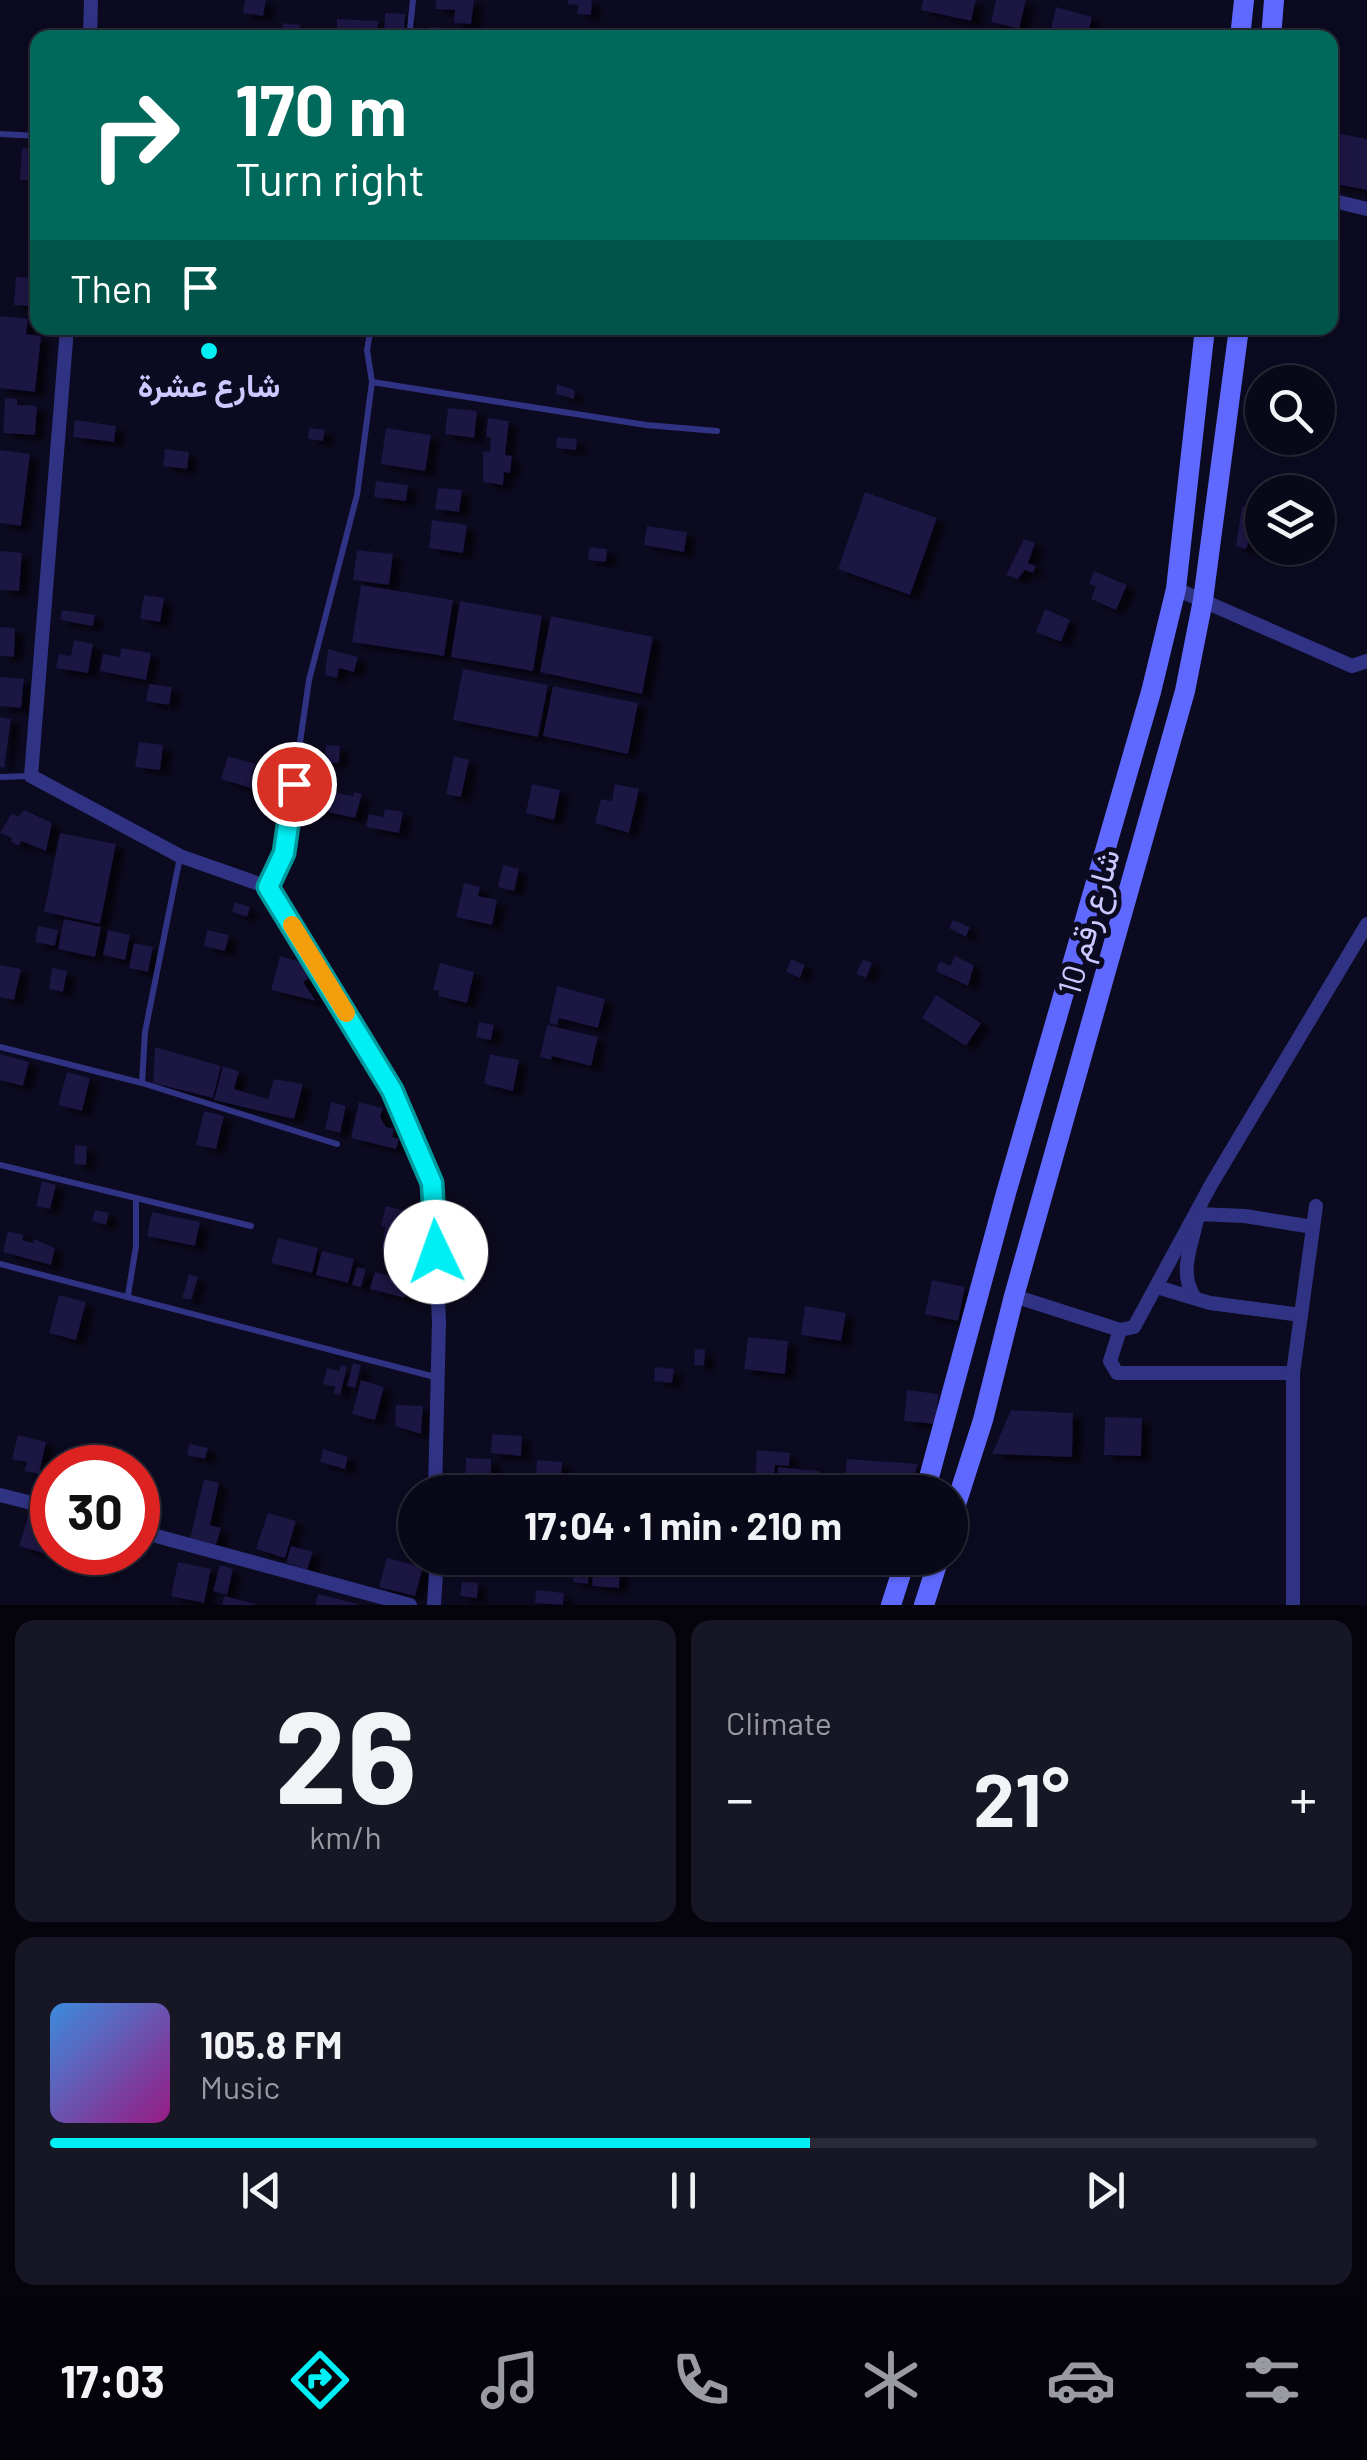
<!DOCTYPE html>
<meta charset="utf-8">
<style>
:root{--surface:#090818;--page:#171625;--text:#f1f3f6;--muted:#999aa2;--line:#292937;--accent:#00eff4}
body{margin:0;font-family:Barlow,Vazirmatn,sans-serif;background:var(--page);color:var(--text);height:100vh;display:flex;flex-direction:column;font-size:38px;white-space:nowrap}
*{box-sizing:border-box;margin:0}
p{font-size:32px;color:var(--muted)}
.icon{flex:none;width:55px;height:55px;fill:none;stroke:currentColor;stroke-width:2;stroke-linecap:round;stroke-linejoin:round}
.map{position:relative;height:1605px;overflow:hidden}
.details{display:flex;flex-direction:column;gap:15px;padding:15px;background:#05040d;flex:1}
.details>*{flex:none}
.guide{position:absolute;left:30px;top:30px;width:1308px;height:305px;border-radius:20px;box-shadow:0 2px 8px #0004,0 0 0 2px var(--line);background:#00695c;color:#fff;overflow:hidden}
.buttons{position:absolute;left:1245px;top:365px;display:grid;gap:20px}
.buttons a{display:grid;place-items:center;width:90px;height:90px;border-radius:50%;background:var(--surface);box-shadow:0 2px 8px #0004,0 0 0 2px var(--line);font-size:50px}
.speed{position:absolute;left:30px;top:1445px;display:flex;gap:20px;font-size:50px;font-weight:700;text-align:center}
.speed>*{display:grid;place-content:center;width:130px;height:130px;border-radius:50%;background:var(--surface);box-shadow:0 2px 8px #0004,0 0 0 2px var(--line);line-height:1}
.speed .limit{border:15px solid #d22;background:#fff;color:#111}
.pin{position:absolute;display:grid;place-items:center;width:85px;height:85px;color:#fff;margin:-42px;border:5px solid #fff;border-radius:50%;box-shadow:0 2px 10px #0007}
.me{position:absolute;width:110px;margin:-55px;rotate:357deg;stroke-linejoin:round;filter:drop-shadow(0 0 8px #0008)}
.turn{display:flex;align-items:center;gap:35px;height:210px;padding:0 40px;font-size:45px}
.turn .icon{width:130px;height:130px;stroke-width:2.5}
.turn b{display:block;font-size:70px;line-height:85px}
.then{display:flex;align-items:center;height:95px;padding:0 40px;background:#0003;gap:20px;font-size:38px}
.big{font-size:75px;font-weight:700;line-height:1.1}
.details .tile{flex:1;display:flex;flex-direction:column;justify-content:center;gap:15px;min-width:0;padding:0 35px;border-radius:20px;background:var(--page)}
.details .dial{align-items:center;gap:0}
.dial b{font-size:130px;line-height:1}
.song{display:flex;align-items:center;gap:30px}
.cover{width:120px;height:120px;border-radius:15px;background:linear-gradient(135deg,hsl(210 70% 55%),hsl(310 70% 35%))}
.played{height:10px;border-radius:5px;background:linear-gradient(90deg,var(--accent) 60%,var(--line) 60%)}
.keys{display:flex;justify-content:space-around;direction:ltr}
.heat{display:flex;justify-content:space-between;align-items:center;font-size:55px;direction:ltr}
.details .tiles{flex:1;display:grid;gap:15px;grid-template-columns:1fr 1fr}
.tile:last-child{grid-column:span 2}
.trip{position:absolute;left:398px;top:1475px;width:570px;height:100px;border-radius:50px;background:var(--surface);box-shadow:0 2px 8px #0004,0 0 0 2px var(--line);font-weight:700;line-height:100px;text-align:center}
.tabs{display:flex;height:160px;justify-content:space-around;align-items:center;background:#04030a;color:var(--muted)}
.tabs .icon{width:70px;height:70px}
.tabs .current{color:var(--accent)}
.tabs b{font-size:45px;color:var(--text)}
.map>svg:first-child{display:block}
.building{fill:#1a1443;filter:url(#shadow)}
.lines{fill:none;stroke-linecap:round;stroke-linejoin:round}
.service{stroke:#303384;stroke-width:6}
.minor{stroke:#303384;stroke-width:14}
.secondary{stroke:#6069ff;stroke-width:20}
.route-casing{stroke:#009b9f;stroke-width:25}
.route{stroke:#00eff4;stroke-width:18}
.slow{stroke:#f59e0b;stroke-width:18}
.poi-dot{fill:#00eff4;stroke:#0c0a20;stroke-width:4}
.labels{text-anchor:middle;stroke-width:10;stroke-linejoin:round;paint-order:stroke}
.poi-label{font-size:32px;font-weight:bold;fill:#cbc9ff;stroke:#0c0a20}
.street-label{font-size:32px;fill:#cbc9ff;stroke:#0c0a20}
</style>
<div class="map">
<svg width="1367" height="1605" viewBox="0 0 1367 1605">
<defs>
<filter id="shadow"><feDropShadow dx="9" dy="5.5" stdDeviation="2.5" flood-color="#0009"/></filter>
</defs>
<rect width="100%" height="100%" fill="#0c0a20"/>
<!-- building -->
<g class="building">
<path d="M245,0h21l-3,16 -20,-3z"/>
<path d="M436,0h38l-3,24 -17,-1 1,-13 -19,-1z"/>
<path d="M568,0h24l-1,15 -14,-1 1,-9 -10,-1z"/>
<path d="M923,0h53l-5,21 -50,-11z"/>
<path d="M996,0h30l-7,29 -28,-7z"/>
<path d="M1056,7l36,10 -5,21h-38z"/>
<path d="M385,13l20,1 -1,24h-20z"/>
<path d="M337,19l41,2 -1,17h-40z"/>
<path d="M283,23l17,2 -2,13h-17z"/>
<path d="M430,27l30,2v9h-30z"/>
<path d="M1336,133l31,6v51l-37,-7z"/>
<path d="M22,148l16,1v32l-18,-1z"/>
<path d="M16,277l22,1v28l-24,-1z"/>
<path d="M0,316l28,3 -2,15 15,2 -6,56 -35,-4z"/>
<path d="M557,384l18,6 -1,9 -18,-5z"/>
<path d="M5,398l12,1v6l20,1 -2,29 -32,-2z"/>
<path d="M448,408l29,3 -3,27 -29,-4z"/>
<path d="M488,418l21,3 -4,34 7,1 -2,17 -6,-1 -1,13 -20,-3v-31l7,1 1,-15h-5z"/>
<path d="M75,420l41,6 -2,16 -41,-5z"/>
<path d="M309,428l16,2 -2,11 -15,-2z"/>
<path d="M386,428l45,7 -6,36 -44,-7z"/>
<path d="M557,437l20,2 -1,11 -20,-2z"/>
<path d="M165,449l24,3 -2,17 -24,-3z"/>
<path d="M0,450l30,4 -9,72 -21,-3z"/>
<path d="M376,481l32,4 -2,16 -32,-4z"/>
<path d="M438,488l24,2 -3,22 -24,-3z"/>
<path d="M865,492l72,26 -27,77 -72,-26z"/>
<path d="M1242,506l20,3 -16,40 -10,-3z"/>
<path d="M432,520l35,5 -4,28 -34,-5z"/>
<path d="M647,526l40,6 -3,20 -40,-7z"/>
<path d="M1024,539l11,4 -7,20 8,3 -3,7 -8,-3 -7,9 -12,-4z"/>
<path d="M589,547l18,2 -1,13 -18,-2z"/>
<path d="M357,550l36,4 -4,31 -36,-5z"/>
<path d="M0,551l22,2 -3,38 -19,-1z"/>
<path d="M1094,571l33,14 -11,25 -25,-11 5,-12 -7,-4z"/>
<path d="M361,585l92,15 -9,56 -92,-14z"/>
<path d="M144,595l20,3 -4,24 -20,-3z"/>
<path d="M460,601l82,15 -9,55 -82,-14z"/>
<path d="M1045,609l25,11 -9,22 -25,-10z"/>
<path d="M62,610l33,5 -2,11 -33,-6z"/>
<path d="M551,616l102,21 -11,57 -102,-22z"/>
<path d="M0,627l15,1 -1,29 -14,-1z"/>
<path d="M74,640l19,4 -5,29 -32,-5 3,-14 12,2z"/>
<path d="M121,648l30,5 -5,27 -46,-9 3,-17 17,3z"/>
<path d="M328,649l30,8 -4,15 -15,-4 -2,10 -12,-3z"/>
<path d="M463,669l85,16 -10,52 -85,-17z"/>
<path d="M0,677l24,2 -3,29 -21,-2z"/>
<path d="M149,684l23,3 -3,18 -23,-4z"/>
<path d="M553,686l85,17 -10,51 -85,-18z"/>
<path d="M0,717l11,2 -7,49 -4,-1z"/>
<path d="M139,742l24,3 -3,25 -25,-3z"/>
<path d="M326,745l14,1 -1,17 -14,-1z"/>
<path d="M228,756l27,8 -3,10 18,5 3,-9 10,3 -5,18 -10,-3 -1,5 -46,-14z"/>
<path d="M454,756l15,4 -8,37 -15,-3z"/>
<path d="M532,784l28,6 -6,30 -28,-7z"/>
<path d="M615,784l24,5 -10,44 -34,-10 6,-24 11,2z"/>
<path d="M319,789l34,7 1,-4 8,2 -7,24 -40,-9z"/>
<path d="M385,809l18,3 -4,21 -33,-6 3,-13 14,3z"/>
<path d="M24,810l28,13 -6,28 -25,-10 -2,5 -8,-4 1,-4 -12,-5 12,-20 6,4z"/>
<path d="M60,833l56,11 -16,80 -56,-12z"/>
<path d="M503,865l16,4 -5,22 -16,-4z"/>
<path d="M464,883l16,4 -2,9 19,4 -5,25 -36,-8z"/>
<path d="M235,902l15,5 -3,10 -15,-5z"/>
<path d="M64,919l37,8 -6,30 -37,-8z"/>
<path d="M953,920l17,7 -4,10 -17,-9z"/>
<path d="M38,926l20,4 -3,16 -20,-4z"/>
<path d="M108,930l22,5 -5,25 -22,-5z"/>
<path d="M207,930l22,5 -4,16 -21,-5z"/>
<path d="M134,943l19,4 -5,25 -19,-4z"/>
<path d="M280,956l20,6 9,16 -6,4 13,19 -45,-11z"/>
<path d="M955,956l19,9 -6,21 -32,-15 4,-10 10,5z"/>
<path d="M791,959l14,6 -5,13 -14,-6z"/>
<path d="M863,959l9,4 -6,15 -10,-4z"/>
<path d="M440,963l34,9 -7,31 -29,-7 1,-5 -6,-1z"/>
<path d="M0,965l21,4 -7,31 -14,-3z"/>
<path d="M52,968l15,3 -4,21 -14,-3z"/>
<path d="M557,986l48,13 -7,29 -39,-10 -2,7 -8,-2z"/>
<path d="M936,995l45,28 -15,23 -44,-28z"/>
<path d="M479,1022l15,3 -3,15 -15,-3z"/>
<path d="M547,1025l51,12 -7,29 -39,-10 -1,4 -11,-3z"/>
<path d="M155,1047l66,19 -8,32 -60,-15z"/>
<path d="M0,1054l29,8 -6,24 -23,-6z"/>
<path d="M490,1054l29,6 -6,31 -29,-7z"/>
<path d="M223,1066l16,5 -5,18 34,10 6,-20 29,5 -9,35 -80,-19z"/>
<path d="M67,1072l23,6 -8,33 -24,-6z"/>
<path d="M331,1102l15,4 -6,27 -15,-4z"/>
<path d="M359,1102l24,6 -3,9 6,10 8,2 -2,8 7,2 -3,10 -45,-11z"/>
<path d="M204,1111l20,5 -8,33 -20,-4z"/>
<path d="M75,1145l12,1 -1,19 -12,-1z"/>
<path d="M42,1181l14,4 -6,24 -14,-3z"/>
<path d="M386,1206l34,8 -2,44 -26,-3v-4l-10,-2 3,-22 -4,-1z"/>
<path d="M95,1210l14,3 -3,12 -14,-4z"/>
<path d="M152,1212l48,10 -5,24 -48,-10z"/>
<path d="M8,1231l16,4 -2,5 11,3 1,-4 21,9 -4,17 -48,-13z"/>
<path d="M278,1238l40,10 -6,25 -41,-10z"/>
<path d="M322,1251l32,8 -6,24 -32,-8z"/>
<path d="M357,1267l9,2 -5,18 -9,-2z"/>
<path d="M375,1272l34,10 -4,16 -35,-9z"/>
<path d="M189,1274l9,3 -7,23 -9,-2z"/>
<path d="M932,1280l33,7 -7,34 -33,-7z"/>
<path d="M59,1295l27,7 -10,38 -27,-7z"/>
<path d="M805,1306l41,7 -5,28 -40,-6z"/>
<path d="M748,1337l40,4 -3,33 -41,-5z"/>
<path d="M695,1349l10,1 -1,16 -10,-1z"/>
<path d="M353,1363l8,2 -6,23 -8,-2z"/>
<path d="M341,1365l6,2 -7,28 -7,-2 2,-6 -12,-3 4,-16 12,3z"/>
<path d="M655,1367l19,2 -2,14 -18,-2z"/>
<path d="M361,1380l23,7 -9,33 -23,-6z"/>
<path d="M907,1390l32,4 -4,30 -31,-3z"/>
<path d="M396,1405l27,1 -2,28 -26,-8z"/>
<path d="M1011,1410l62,3 -1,44 -80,-3z"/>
<path d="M1105,1417l37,1 -1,38 -37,-1z"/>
<path d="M492,1434l30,2 -1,20 -30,-3z"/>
<path d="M18,1435l28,7 -7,32 -15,-3 3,-9 -15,-3z"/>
<path d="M189,1444l19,4 -3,11 -18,-4z"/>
<path d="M323,1449l25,8 -3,12 -25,-7z"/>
<path d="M757,1450l33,3 -1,13 -14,-1 -3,27h-18z"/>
<path d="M466,1458l25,1v29l-26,-1z"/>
<path d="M847,1459l71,5 -9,28h-65z"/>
<path d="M537,1460l25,2 -2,28 -25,-2z"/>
<path d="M778,1467l41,4 -1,21h-42z"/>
<path d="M204,1479l15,4 -9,42 11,3 -5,17 -26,-6z"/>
<path d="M29,1513l23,7 -6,34 -27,-8z"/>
<path d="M268,1513l28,8 -11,37 -29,-9z"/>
<path d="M291,1546l22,6 -6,18 -21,-7z"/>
<path d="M85,1552h30l-6,19 -27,-8z"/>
<path d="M387,1558l36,9 -8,29 -36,-9z"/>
<path d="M178,1562l33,7 -7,34 -33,-7z"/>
<path d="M594,1563l26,2 -1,23 -27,-2z"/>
<path d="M220,1565l13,4 -6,26 -14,-4z"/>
<path d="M575,1567l14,2 -1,15 -15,-2z"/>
<path d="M462,1582l16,1 -1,15 -17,-2z"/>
<path d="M536,1590l28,3 -1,12 -28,-2z"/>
<path d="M318,1594l40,10v1h-43z"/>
<path d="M224,1596l31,8v1h-33z"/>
</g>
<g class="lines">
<!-- service -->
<g class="service">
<path d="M409,38l4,-38"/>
<path d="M0,134l38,2"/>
<path d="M372,382l274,43 71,6"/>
<path d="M0,777l29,-1"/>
<path d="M268,886l16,-33 25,-173 48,-185 15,-113 -5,-32 4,-22"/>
<path d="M0,1047l142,36 195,61"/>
<path d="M142,1083l3,-51 35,-175"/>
<path d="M0,1165l251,61"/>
<path d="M0,1264l435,113"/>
<path d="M128,1295l8,-49v-47"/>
<path d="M566,1558l330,12"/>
</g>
<!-- minor -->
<g class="minor">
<path d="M90,38l1,-38"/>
<path d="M1330,200l37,9"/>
<path d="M67,328l-36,448 149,80 88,31 125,203 39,93 7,138 -4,171"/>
<path d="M1176,589l176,77 15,-5"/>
<path d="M1157,1287l53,16 91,12"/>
<path d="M1014,1296l106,34 14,-3 78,-144 155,-259"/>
<path d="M1195,1298c-18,-27 -2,-54 3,-84l47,2 68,11"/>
<path d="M1120,1330l-10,31 7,12h176"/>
<path d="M0,1495l52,13"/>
<path d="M138,1531l272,74"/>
<path d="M434,1605l3,-47"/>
<path d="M1293,1605v-232l23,-167"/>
</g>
<!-- secondary -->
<g class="secondary">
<path d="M1240,38l4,-38"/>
<path d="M1271,38l3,-38"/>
<path d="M925,1492l81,-299 145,-501 25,-103 29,-261"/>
<path d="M950,1523l33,-103 31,-124 171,-605 18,-91 36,-272"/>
<path d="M891,1605l15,-47"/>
<path d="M924,1605l15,-47"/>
</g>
</g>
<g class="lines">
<!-- route casing -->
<g class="route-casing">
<path id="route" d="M294,784l-10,69 -16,34 124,203 40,93 4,69"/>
</g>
<!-- route -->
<use href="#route" class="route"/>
<!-- slow -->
<path class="slow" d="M292,925l54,88"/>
</g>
<!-- markers -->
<circle class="poi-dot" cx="209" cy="351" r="10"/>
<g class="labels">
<!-- poi labels -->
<g class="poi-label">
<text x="209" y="397">شارع عشرة</text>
</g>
<!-- street labels -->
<g class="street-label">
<text transform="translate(1089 922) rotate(-74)" y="11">شارع رقم 10</text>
</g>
</g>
</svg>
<div class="buttons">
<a><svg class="icon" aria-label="search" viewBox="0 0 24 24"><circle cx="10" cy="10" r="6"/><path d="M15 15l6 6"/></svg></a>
<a><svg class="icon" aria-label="layers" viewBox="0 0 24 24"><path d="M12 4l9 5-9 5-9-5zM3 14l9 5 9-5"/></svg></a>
</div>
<div class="speed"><div class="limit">30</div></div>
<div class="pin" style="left:294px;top:784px;background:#d93025"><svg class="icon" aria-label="arrive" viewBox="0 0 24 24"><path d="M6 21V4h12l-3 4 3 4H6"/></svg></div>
<svg class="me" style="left:436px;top:1252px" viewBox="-20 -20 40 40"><circle r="19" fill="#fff"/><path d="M0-13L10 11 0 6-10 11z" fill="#00eff4"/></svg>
<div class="trip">17:04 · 1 min · 210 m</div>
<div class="guide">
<div class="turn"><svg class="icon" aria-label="right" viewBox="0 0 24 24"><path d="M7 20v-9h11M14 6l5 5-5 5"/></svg><div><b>170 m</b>Turn right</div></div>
<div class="then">Then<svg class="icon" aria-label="arrive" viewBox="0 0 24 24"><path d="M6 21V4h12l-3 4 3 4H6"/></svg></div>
</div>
</div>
<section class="details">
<div class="tiles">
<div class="tile dial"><b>26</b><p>km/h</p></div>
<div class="tile"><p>Climate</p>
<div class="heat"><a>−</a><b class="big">21°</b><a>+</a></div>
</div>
<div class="tile">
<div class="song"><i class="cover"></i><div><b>105.8 FM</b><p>Music</p></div></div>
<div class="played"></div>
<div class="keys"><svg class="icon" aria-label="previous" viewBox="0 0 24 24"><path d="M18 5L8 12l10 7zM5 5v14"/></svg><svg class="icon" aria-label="pause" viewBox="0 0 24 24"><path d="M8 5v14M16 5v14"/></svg><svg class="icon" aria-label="next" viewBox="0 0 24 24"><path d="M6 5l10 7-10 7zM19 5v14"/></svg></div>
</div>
</div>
</section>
<nav class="tabs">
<b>17:03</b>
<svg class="icon current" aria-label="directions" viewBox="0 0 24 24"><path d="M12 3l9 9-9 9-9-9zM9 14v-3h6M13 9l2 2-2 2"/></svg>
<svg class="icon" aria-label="music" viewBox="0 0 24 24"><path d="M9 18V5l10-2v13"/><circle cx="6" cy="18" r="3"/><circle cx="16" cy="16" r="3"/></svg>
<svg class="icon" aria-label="phone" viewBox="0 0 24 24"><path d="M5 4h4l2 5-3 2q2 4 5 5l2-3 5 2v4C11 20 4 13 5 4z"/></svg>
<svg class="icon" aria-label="climate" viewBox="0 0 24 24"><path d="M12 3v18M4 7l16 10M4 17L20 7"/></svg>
<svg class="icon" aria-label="car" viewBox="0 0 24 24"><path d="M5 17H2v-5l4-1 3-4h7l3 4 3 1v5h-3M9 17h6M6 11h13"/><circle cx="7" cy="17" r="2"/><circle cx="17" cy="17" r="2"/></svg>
<svg class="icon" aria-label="filters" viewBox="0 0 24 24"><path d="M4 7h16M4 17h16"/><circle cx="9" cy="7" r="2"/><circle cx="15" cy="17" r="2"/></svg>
</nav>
